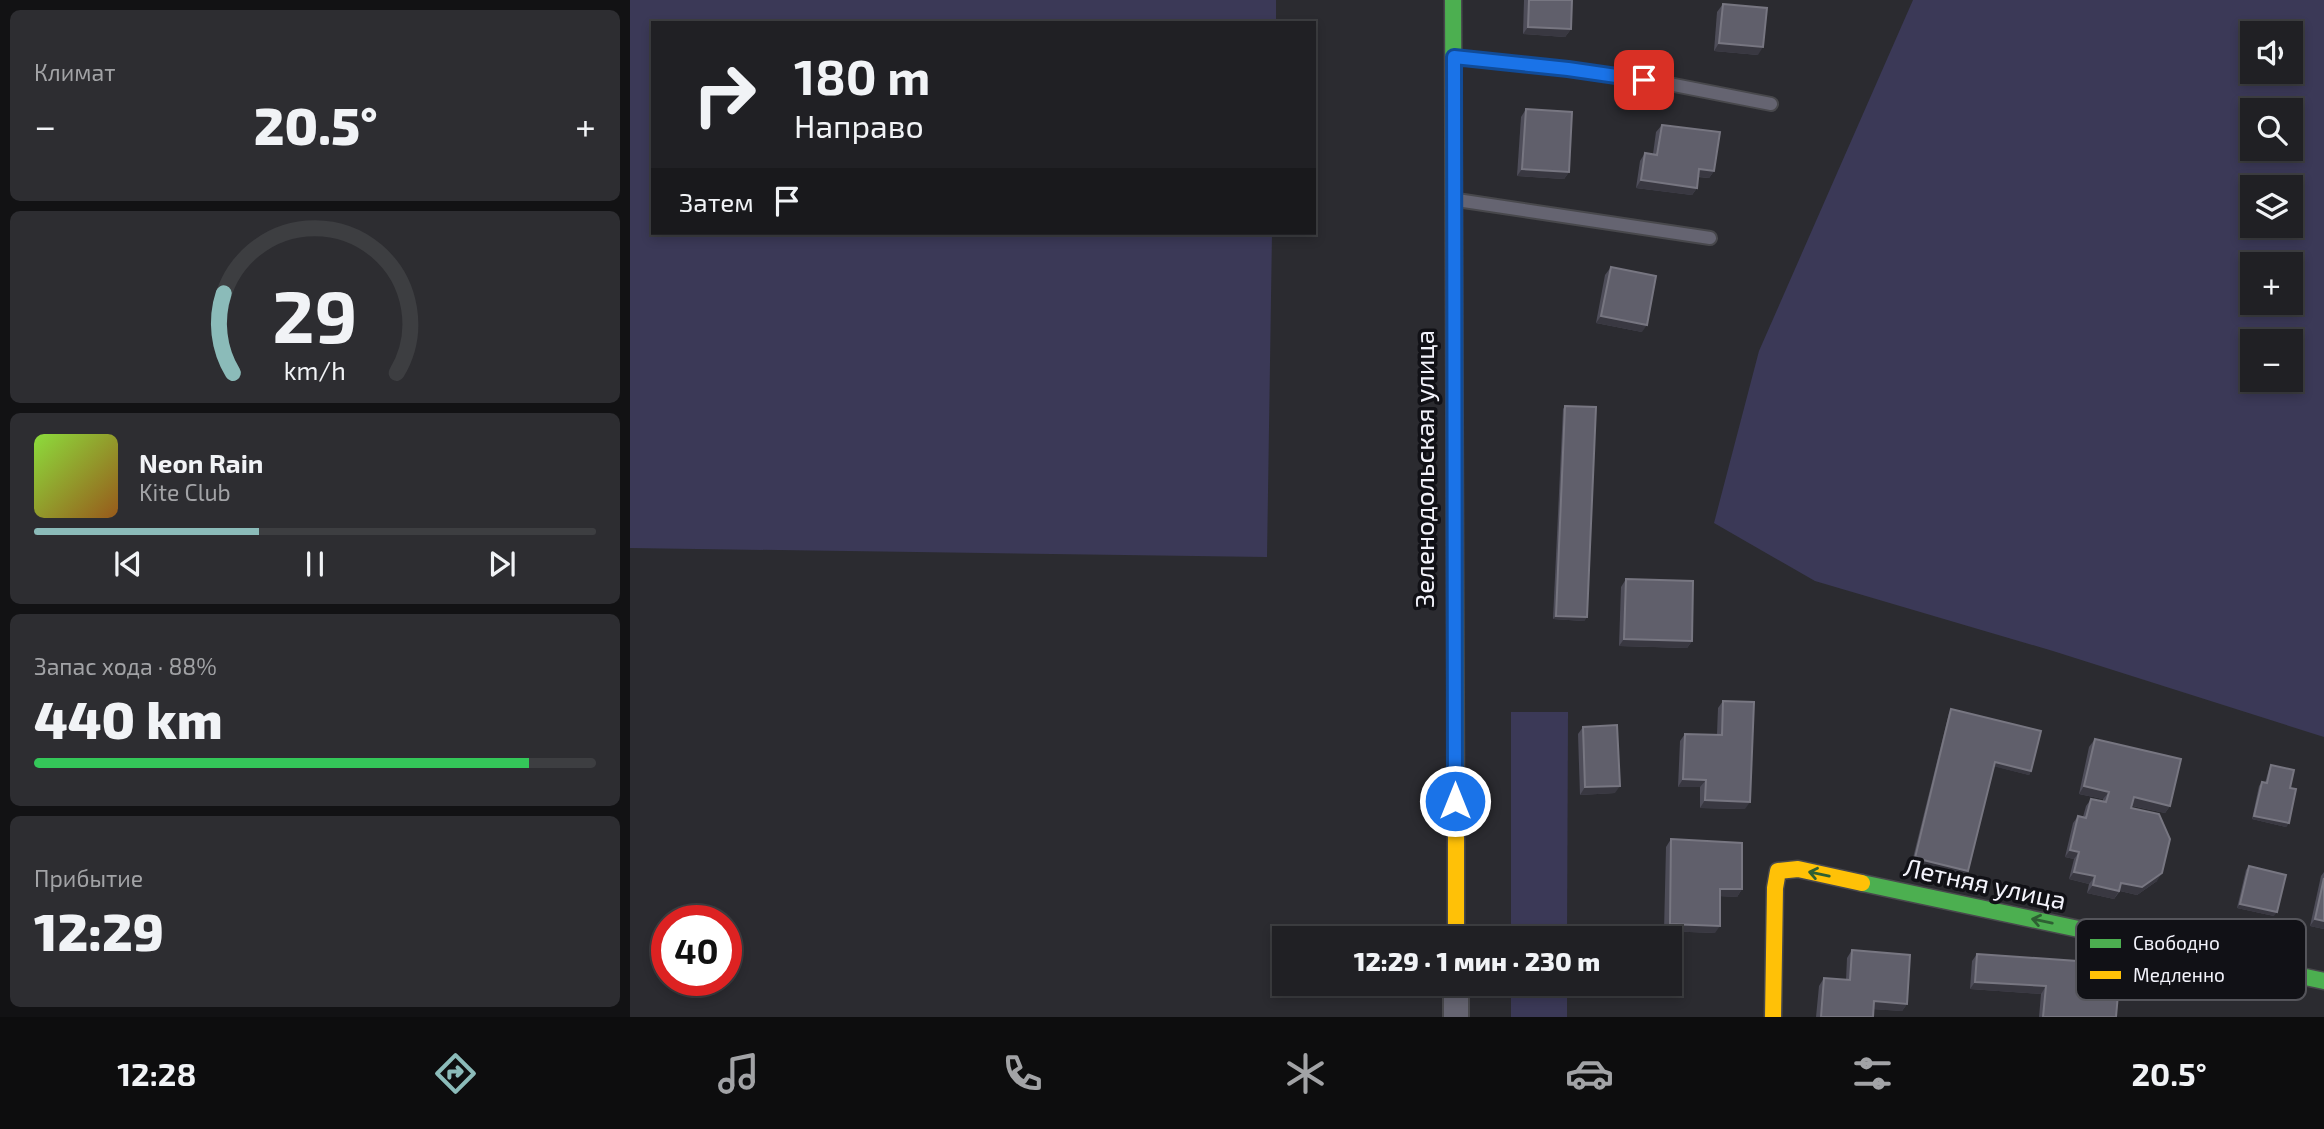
<!DOCTYPE html>
<html lang="ru">
<meta charset="utf-8">
<style>
:root{--surface:#202024;--page:#2d2d31;--text:#f1f3f6;--muted:#a2a3a6;--line:#3d3e41;--accent:#8bbbb9}
body{margin:0;font-family:"Exo 2",sans-serif;background:var(--page);color:var(--text);height:100vh;display:flex;flex-direction:column;font-size:26px;white-space:nowrap}
*{box-sizing:border-box;margin:0}
p{font-size:23px;color:var(--muted)}
.icon{flex:none;width:38px;height:38px;fill:none;stroke:currentColor;stroke-width:2;stroke-linecap:round;stroke-linejoin:round}
.map{position:relative;flex:1;overflow:hidden}
.side{display:flex;flex-direction:column;gap:10px;padding:10px;background:#121214;width:630px}
.side>*{flex:none}
.top-card{position:absolute;left:21px;top:21px;width:665px;height:214px;border-radius:0px;box-shadow:0 4px 10px #0003,0 0 0 2px var(--line);background:#202024;color:var(--text);overflow:hidden}
.tools{position:absolute;left:1610px;top:21px;display:grid;gap:14px}
.tools a{display:grid;place-items:center;width:63px;height:63px;border-radius:0px;background:var(--surface);box-shadow:0 4px 10px #0003,0 0 0 2px var(--line);font-size:35px}
.speed{position:absolute;left:21px;top:905px;display:flex;gap:14px;font-size:35px;font-weight:700;text-align:center}
.speed>*{display:grid;place-content:center;width:91px;height:91px;border-radius:50%;background:var(--surface);box-shadow:0 4px 10px #0003,0 0 0 2px var(--line);line-height:1}
.speed .limit{border:10px solid #d22;background:#fff;color:#111}
.pin{position:absolute;display:grid;place-items:center;width:60px;height:60px;color:#fff;margin:-30px;border-radius:14px;box-shadow:0 4px 10px #0006}
.me{position:absolute;width:77px;margin:-38px;rotate:0deg;stroke-linejoin:round;filter:drop-shadow(0 0 5px #0008)}
.turn{display:flex;align-items:center;gap:24px;height:147px;padding:0 28px;font-size:32px}
.turn .icon{width:91px;height:91px;stroke-width:2.5}
.turn b{display:block;font-size:49px;line-height:60px}
.then{display:flex;align-items:center;height:66px;padding:0 28px;background:#0003;gap:14px;font-size:26px}
.big{font-size:52px;font-weight:800;line-height:1.1}
.side .card{flex:1;display:flex;flex-direction:column;justify-content:center;gap:10px;min-width:0;padding:0 24px;border-radius:10px;background:var(--page)}
.side .dial{align-items:center;gap:0}
.dial svg{height:182px;overflow:visible;fill:none;stroke:var(--line);stroke-width:7;stroke-linecap:round;text-anchor:middle}
.dial text{fill:var(--text);stroke:none}
.song{display:flex;align-items:center;gap:21px}
.cover{width:84px;height:84px;border-radius:10px;background:linear-gradient(135deg,hsl(90 70% 55%),hsl(30 70% 35%))}
.played{height:7px;border-radius:4px;background:linear-gradient(90deg,var(--accent) 40%,var(--line) 40%)}
.keys{display:flex;justify-content:space-around;direction:ltr}
.heat{display:flex;justify-content:space-between;align-items:center;font-size:38px;direction:ltr}
.charge{height:10px;border-radius:5px;background:linear-gradient(90deg,#34c759 88%,var(--line) 0)}
.trip{position:absolute;left:642px;top:926px;width:410px;height:70px;border-radius:0px;background:var(--surface);box-shadow:0 4px 10px #0003,0 0 0 2px var(--line);font-weight:800;line-height:70px;text-align:center}
.dock{display:flex;height:112px;justify-content:space-around;align-items:center;background:#0d0d0e;color:var(--muted)}
.dock .icon{width:49px;height:49px}
.dock .current{color:var(--accent)}
.dock b{font-size:32px;color:var(--text)}
main{display:flex;flex:1;min-height:0}
.map>svg:first-child{display:block}
.green{fill:#3b3957;fill-rule:evenodd}
.lines{fill:none;stroke-linecap:round;stroke-linejoin:round}
.lane-casing{stroke:#48484c;stroke-width:16}
.street-casing{stroke:#48484c;stroke-width:28}
.fast-casing{stroke:#48484c;stroke-width:19}
.slow-casing{stroke:#48484c;stroke-width:19}
.lane{stroke:#656471;stroke-width:12}
.street{stroke:#656471;stroke-width:24}
.fast{stroke:#4caf50;stroke-width:16}
.slow{stroke:#ffc107;stroke-width:16}
.wall{fill:#4e4d59}
.shaded-wall{fill:#393841}
.building{fill:#605f6b;stroke:#777681;stroke-width:2}
.oneway{stroke:#2e6033}
.route-casing{stroke:#114b97;stroke-width:18}
.route{stroke:#1a73e8;stroke-width:12}
.labels{text-anchor:middle;stroke-width:7;stroke-linejoin:round;paint-order:stroke}
.street-label{font-size:26px;fill:#f3f3fb;stroke:#111116}
.key{fill:#111116;stroke:#55555b;stroke-width:2}
.key-label{font-size:19px;fill:#f3f3fb}
</style>
<main>
<section class="side">
<div class="card"><p>Климат</p>
<div class="heat"><a>−</a><b class="big">20.5°</b><a>+</a></div>
</div>
<div class="card dial"><svg viewBox="0 0 100 80">
<path d="M14 69A42 42 0 1 1 86 69"/>
<path d="M14 69A42 42 0 0 1 10 34" stroke="#8bbbb9"/>
<text x="50" y="56" font-size="32" font-weight="700">29</text>
<text x="50" y="72" font-size="11">km/h</text>
</svg></div>
<div class="card">
<div class="song"><i class="cover"></i><div><b>Neon Rain</b><p>Kite Club</p></div></div>
<div class="played"></div>
<div class="keys"><svg class="icon" aria-label="previous" viewBox="0 0 24 24"><path d="M18 5L8 12l10 7zM5 5v14"/></svg><svg class="icon" aria-label="pause" viewBox="0 0 24 24"><path d="M8 5v14M16 5v14"/></svg><svg class="icon" aria-label="next" viewBox="0 0 24 24"><path d="M6 5l10 7-10 7zM19 5v14"/></svg></div>
</div>
<div class="card"><p>Запас хода · 88%</p><b class="big">440 km</b><div class="charge"></div></div>
<div class="card"><p>Прибытие</p><b class="big">12:29</b></div>
</section>
<div class="map">
<svg width="1694" height="1017" viewBox="0 0 1694 1017">
<rect width="100%" height="100%" fill="#2b2b30"/>
<!-- green -->
<g class="green">
<path d="M0,0h646v23h-623v210h619l-5,324 -637,-9z"/>
<path d="M1283,0h411v737l-271,-86 -238,-70 -101,-58 45,-172zM1622,33h39v39h-39zM1622,110h39v39h-39zM1622,187h39v39h-39zM1622,264h39v39h-39zM1622,341h39v39h-39z"/>
<path d="M881,712h57l-1,226h-56z"/>
<rect x="881" y="984" width="56" height="33"/>
</g>
<g class="lines">
<!-- lane casing -->
<g class="lane-casing">
<g id="lane">
<path d="M824,57l114,12 101,15 102,20"/>
<path d="M827,200l253,38"/>
</g>
</g>
<!-- street casing -->
<g class="street-casing">
<path id="street" d="M826,984v33"/>
</g>
<!-- fast casing -->
<g class="fast-casing">
<g id="fast">
<path d="M823,0l3,829"/>
<path d="M1232,883l462,98"/>
</g>
</g>
<!-- slow casing -->
<g class="slow-casing">
<g id="slow">
<path d="M826,829v109"/>
<path d="M1143,1017l2,-129 3,-17 20,-2 64,14"/>
</g>
</g>
<!-- lane -->
<use href="#lane" class="lane"/>
<!-- street -->
<use href="#street" class="street"/>
<!-- fast -->
<use href="#fast" class="fast"/>
<!-- slow -->
<use href="#slow" class="slow"/>
</g>
<!-- wall -->
<g class="wall">
<path d="M894,0h48l-1,29 -6,8 -42,-3z"/>
<path d="M1093,4l35,51 -44,-4 3,-39z"/>
<path d="M896,109l43,63 -5,7 -47,-3 4,-59z"/>
<path d="M1032,125l52,46 -5,7 -11,-1 -1,11 -5,7 -56,-7 4,-27 5,-8 8,1 3,-22z"/>
<path d="M981,267l31,65 -46,-9 9,-48z"/>
<path d="M935,406l22,211 -3,4 -31,-2 10,-210z"/>
<path d="M996,579l66,62 -5,7 -68,-2 2,-59z"/>
<path d="M1093,701l22,108 -45,-1v-21h-22l2,-46 5,-7h32l1,-26z"/>
<path d="M1321,709l80,62 -2,4 -35,-9 -26,105 -2,4 -54,-13 37,-149z"/>
<path d="M953,727l32,66 -35,2 -2,-61z"/>
<path d="M1465,739l75,67 -5,7 -33,-7 -1,2 26,73 -20,14 -17,-4 -6,8 -27,-6 2,-9 -20,-5 5,-20 -9,-2 8,-34 5,-7 5,1 3,-11 5,-7 12,2v-2l-24,-5 10,-47z"/>
<path d="M1641,765l19,23 -1,35 -3,4 -34,-8 7,-33 3,-4 3,1 4,-14z"/>
<path d="M1041,839l71,50 -5,8 -17,-1 -5,37 -51,-2 2,-84z"/>
<path d="M1619,866l25,50 -37,-8 9,-38z"/>
<path d="M1694,872v57l-14,-3 11,-50z"/>
<path d="M1222,950l55,54 -5,7 -29,-2v8h-57l3,-31 5,-8 22,2 1,-22z"/>
<path d="M1347,954l112,27 27,36h-77l2,-23 -71,-5 2,-28z"/>
</g>
<!-- shaded-wall -->
<g class="shaded-wall">
<path d="M898,27l43,2 -6,8 -42,-3z"/>
<path d="M1089,43l44,4 -5,8 -44,-4z"/>
<path d="M892,169l47,3 -5,7 -47,-3z"/>
<path d="M1069,169l15,2 -5,7 -15,-2z"/>
<path d="M1011,180l56,8 -5,7 -56,-7z"/>
<path d="M971,316l46,9 -5,7 -46,-9z"/>
<path d="M926,616l31,1 -3,4 -31,-2z"/>
<path d="M994,639l68,2 -5,7 -68,-2z"/>
<path d="M1365,762l36,9 -2,4 -37,-9z"/>
<path d="M1053,779l23,1 -6,7h-22z"/>
<path d="M990,786l-5,7 -35,2 5,-8z"/>
<path d="M1454,786l25,6 -6,7 -24,-5z"/>
<path d="M1504,797l36,9 -5,7 -37,-8z"/>
<path d="M1075,800l45,2 -5,7 -45,-1z"/>
<path d="M1624,816l35,7 -3,4 -34,-8z"/>
<path d="M1440,850l9,2 -5,7 -9,-2z"/>
<path d="M1285,858l53,13 -2,4 -54,-13z"/>
<path d="M1444,872l21,4 -6,8 -20,-5z"/>
<path d="M1532,873l-5,8 -20,14 -21,-5 5,-7z"/>
<path d="M1463,885l26,6 -5,8 -27,-6z"/>
<path d="M1090,889h22l-5,8 -22,-1z"/>
<path d="M1610,904l37,8 -3,4 -37,-8z"/>
<path d="M1685,919l9,2v8l-14,-3z"/>
<path d="M1040,924l50,2 -5,7 -51,-2z"/>
<path d="M1345,982l71,4 -5,8 -71,-5z"/>
<path d="M1244,1001l33,3 -5,7 -33,-2z"/>
</g>
<!-- building -->
<g class="building">
<path d="M899,0h43l-1,29 -43,-2z"/>
<path d="M1093,4l44,4 -4,39 -44,-4z"/>
<path d="M896,109l46,3 -3,60 -47,-3z"/>
<path d="M1032,125l58,7 -6,39 -15,-2 -2,19 -56,-8 4,-27 12,2z"/>
<path d="M981,267l45,9 -9,49 -46,-9z"/>
<path d="M935,406l31,1 -9,210 -31,-1z"/>
<path d="M996,579l67,2 -1,60 -68,-2z"/>
<path d="M1093,701l31,1 -4,100 -45,-2 1,-20 -23,-1 2,-45 37,1z"/>
<path d="M1321,709l90,22 -10,40 -36,-9 -27,109 -53,-13z"/>
<path d="M987,725l3,61 -35,1 -2,-60z"/>
<path d="M1465,739l86,20 -11,47 -36,-9 -3,11 28,6 11,25 -8,34 -20,14 -21,-4 -2,8 -26,-6 2,-9 -21,-4 5,-20 -9,-2 8,-34 8,2 5,-19 15,3 3,-10 -25,-6z"/>
<path d="M1641,765l23,5 -4,18 6,1 -7,34 -35,-7 8,-34 5,1z"/>
<path d="M1041,839l71,4v46h-22v37l-50,-2z"/>
<path d="M1619,866l37,9 -9,37 -37,-8z"/>
<path d="M1694,878v43l-9,-2z"/>
<path d="M1222,950l58,5 -3,49 -33,-3 -1,16h-52l3,-39 26,2z"/>
<path d="M1347,954l114,8 -2,19 30,2 -3,34h-73l3,-31 -71,-4z"/>
</g>
<!-- one-way arrows -->
<defs><path id="oneway-shaft" d="M-6 0H5M1.5-3L5.5 0L1.5 3" fill="none" stroke-width="1.6" stroke-linecap="round" stroke-linejoin="round" transform="scale(1.75)"/></defs>
<g class="oneway">
<use href="#oneway-shaft" transform="translate(1189 874) rotate(-168)"/>
<use href="#oneway-shaft" transform="translate(1412 921) rotate(-168)"/>
</g>
<g class="lines">
<!-- route casing -->
<g class="route-casing">
<path id="route" d="M825,801l-1,-744 114,12 76,11"/>
</g>
<!-- route -->
<use href="#route" class="route"/>
</g>
<g class="labels">
<!-- street labels -->
<g class="street-label">
<text transform="translate(795 469) rotate(-90)" y="9">Зеленодольская улица</text>
<text transform="translate(1355 884) rotate(12)" y="9">Летняя улица</text>
</g>
</g>
<!-- legend -->
<rect x="1446" y="919" width="230" height="81" rx="10" class="key"/>
<rect x="1460" y="939" width="31" height="9" fill="#4caf50"/>
<rect x="1460" y="971" width="31" height="8" fill="#ffc107"/>
<g class="key-label">
<text x="1503" y="950">Свободно</text>
<text x="1503" y="982">Медленно</text>
</g>
</svg>
<div class="tools">
<a><svg class="icon" aria-label="sound" viewBox="0 0 24 24"><path d="M4 9h4l5-4v14l-5-4H4zM17 9q2 3 0 6"/></svg></a>
<a><svg class="icon" aria-label="search" viewBox="0 0 24 24"><circle cx="10" cy="10" r="6"/><path d="M15 15l6 6"/></svg></a>
<a><svg class="icon" aria-label="layers" viewBox="0 0 24 24"><path d="M12 4l9 5-9 5-9-5zM3 14l9 5 9-5"/></svg></a>
<a>+</a>
<a>−</a>
</div>
<div class="speed"><div class="limit">40</div></div>
<div class="pin" style="left:1014px;top:80px;background:#d93025"><svg class="icon" aria-label="arrive" viewBox="0 0 24 24"><path d="M6 21V4h12l-3 4 3 4H6"/></svg></div>
<svg class="me" style="left:825px;top:801px" viewBox="-20 -20 40 40"><circle r="17" fill="#1a73e8" stroke="#fff" stroke-width="3"/><path d="M0-11L8 9 0 5-8 9z" fill="#fff"/></svg>
<div class="trip">12:29 · 1 мин · 230 m</div>
<div class="top-card">
<div class="turn"><svg class="icon" aria-label="right" viewBox="0 0 24 24"><path d="M7 20v-9h11M14 6l5 5-5 5"/></svg><div><b>180 m</b>Направо</div></div>
<div class="then">Затем<svg class="icon" aria-label="arrive" viewBox="0 0 24 24"><path d="M6 21V4h12l-3 4 3 4H6"/></svg></div>
</div>
</div>
</main>
<nav class="dock">
<b>12:28</b>
<svg class="icon current" aria-label="directions" viewBox="0 0 24 24"><path d="M12 3l9 9-9 9-9-9zM9 14v-3h6M13 9l2 2-2 2"/></svg>
<svg class="icon" aria-label="music" viewBox="0 0 24 24"><path d="M9 18V5l10-2v13"/><circle cx="6" cy="18" r="3"/><circle cx="16" cy="16" r="3"/></svg>
<svg class="icon" aria-label="phone" viewBox="0 0 24 24"><path d="M5 4h4l2 5-3 2q2 4 5 5l2-3 5 2v4C11 20 4 13 5 4z"/></svg>
<svg class="icon" aria-label="climate" viewBox="0 0 24 24"><path d="M12 3v18M4 7l16 10M4 17L20 7"/></svg>
<svg class="icon" aria-label="car" viewBox="0 0 24 24"><path d="M5 17H2v-5l4-1 3-4h7l3 4 3 1v5h-3M9 17h6M6 11h13"/><circle cx="7" cy="17" r="2"/><circle cx="17" cy="17" r="2"/></svg>
<svg class="icon" aria-label="filters" viewBox="0 0 24 24"><path d="M4 7h16M4 17h16"/><circle cx="9" cy="7" r="2"/><circle cx="15" cy="17" r="2"/></svg>
<b>20.5°</b>
</nav>
